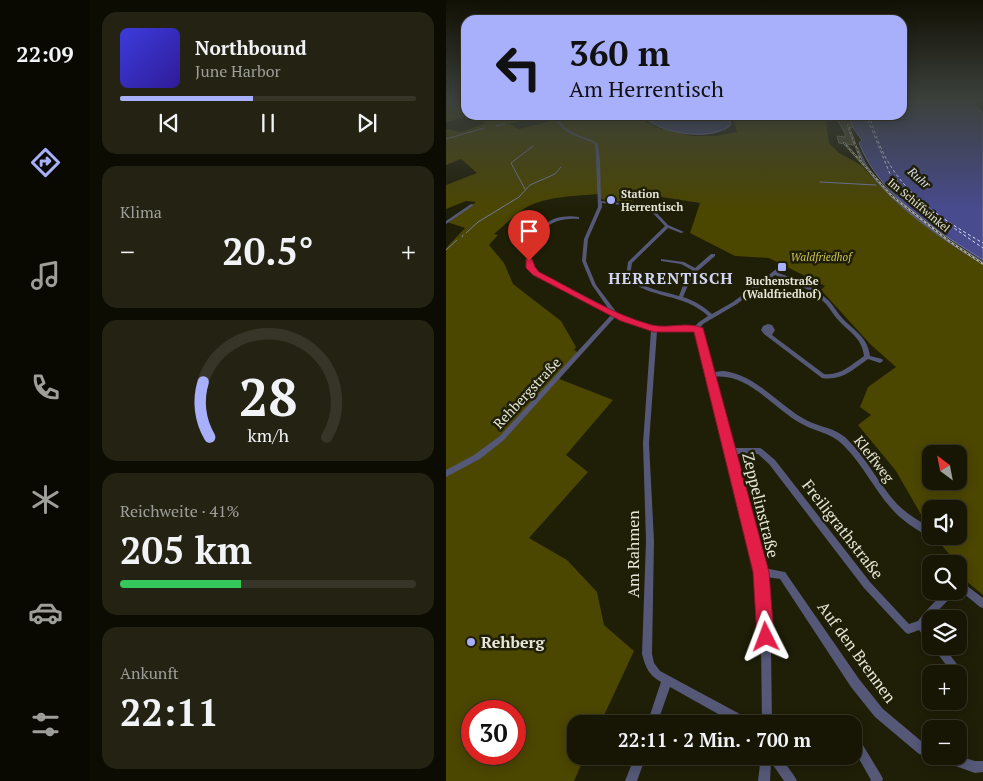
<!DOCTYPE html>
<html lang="de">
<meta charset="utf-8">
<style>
:root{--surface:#171605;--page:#242313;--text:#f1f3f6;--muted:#9e9f9a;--line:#363527;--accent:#a8b0fc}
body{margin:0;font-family:"PT Serif",serif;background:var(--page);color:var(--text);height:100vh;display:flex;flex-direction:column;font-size:19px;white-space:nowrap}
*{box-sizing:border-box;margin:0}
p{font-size:16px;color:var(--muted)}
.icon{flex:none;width:28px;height:28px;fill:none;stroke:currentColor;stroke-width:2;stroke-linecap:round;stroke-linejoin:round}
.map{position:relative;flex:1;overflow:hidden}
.side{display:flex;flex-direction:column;gap:12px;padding:12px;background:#0d0c03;width:356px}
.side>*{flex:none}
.guide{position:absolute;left:15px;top:15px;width:446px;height:105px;border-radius:15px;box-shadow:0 2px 12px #0003,0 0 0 1px var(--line);background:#a8b0fc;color:#111;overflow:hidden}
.needle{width:32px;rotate:328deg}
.fabs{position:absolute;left:476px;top:445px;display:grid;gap:10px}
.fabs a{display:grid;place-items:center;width:45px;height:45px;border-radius:10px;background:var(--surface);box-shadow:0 2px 12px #0003,0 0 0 1px var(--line);font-size:25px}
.speed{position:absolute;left:15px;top:700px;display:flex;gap:10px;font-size:25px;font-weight:700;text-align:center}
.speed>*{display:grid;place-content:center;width:65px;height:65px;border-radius:50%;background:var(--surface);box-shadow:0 2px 12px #0003,0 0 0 1px var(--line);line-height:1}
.speed .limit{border:8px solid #d22;background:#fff;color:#111}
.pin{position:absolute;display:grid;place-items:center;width:42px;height:42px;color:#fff;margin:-51px -21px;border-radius:50% 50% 50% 0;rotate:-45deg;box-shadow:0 0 5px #0007}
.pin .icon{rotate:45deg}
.me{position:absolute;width:55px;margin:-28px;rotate:357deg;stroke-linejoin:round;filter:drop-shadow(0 0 4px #0008)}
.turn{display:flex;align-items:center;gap:18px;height:105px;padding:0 25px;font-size:22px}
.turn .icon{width:65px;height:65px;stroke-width:2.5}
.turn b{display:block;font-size:35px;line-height:42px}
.big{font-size:38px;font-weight:800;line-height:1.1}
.side .card{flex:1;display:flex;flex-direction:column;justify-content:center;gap:8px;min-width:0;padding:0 18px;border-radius:15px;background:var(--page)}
.side .dial{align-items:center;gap:0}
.dial svg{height:130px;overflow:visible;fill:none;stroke:var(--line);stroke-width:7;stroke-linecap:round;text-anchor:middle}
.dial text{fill:var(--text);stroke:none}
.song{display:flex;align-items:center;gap:15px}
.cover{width:60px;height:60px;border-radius:8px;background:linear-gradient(135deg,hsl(240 70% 55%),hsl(250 70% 35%))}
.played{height:5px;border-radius:2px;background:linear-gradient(90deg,var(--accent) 45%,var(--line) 45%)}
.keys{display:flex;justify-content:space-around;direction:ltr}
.heat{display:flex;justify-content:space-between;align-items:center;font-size:28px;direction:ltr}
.charge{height:8px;border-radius:4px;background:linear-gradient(90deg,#34c759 41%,var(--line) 0)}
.trip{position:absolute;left:121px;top:715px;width:295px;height:50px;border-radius:15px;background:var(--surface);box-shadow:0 2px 12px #0003,0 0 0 1px var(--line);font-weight:800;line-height:50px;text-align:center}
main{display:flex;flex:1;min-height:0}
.dock{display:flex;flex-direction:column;width:90px;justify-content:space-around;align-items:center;background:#090902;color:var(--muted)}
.dock .icon{width:35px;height:35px}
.dock .on{color:var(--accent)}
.dock b{font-size:22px;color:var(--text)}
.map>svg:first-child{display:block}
.green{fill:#4b4600;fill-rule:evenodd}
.water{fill:#484b8e;stroke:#777aa4}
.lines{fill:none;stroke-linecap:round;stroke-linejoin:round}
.stream{stroke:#777aa4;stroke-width:1}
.ferry{stroke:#daddf1;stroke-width:1;stroke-dasharray:3 2.5;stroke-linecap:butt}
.building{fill:#4d4c34;stroke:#807f65}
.street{fill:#555877;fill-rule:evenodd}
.rail-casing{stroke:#aeae9d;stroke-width:2}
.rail{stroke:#1f1e07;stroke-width:1;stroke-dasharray:2.5;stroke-linecap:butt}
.route{fill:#e11d48;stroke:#92132f}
.poi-dot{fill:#a8b0fc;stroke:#1f1e07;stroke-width:2}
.labels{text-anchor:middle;stroke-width:5;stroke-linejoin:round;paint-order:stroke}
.far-poi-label{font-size:11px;font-weight:bold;fill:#e6e6d8;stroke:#1f1e07;text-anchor:start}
.far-street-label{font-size:11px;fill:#e6e6d8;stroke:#1f1e07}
.far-park-label{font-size:11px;font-style:italic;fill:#cfc750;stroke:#1f1e07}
.far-water-label{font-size:12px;font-style:italic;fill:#daddf1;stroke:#1f1e07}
.street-label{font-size:14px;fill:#e6e6d8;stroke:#1f1e07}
.far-district-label{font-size:16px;font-weight:bold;letter-spacing:1px;fill:#d2d6f3;stroke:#1f1e07}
.near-street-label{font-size:16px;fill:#e6e6d8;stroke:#1f1e07}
.near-poi-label{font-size:16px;font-weight:bold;fill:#e6e6d8;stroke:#1f1e07;text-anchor:start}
</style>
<main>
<nav class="dock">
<b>22:09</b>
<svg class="icon on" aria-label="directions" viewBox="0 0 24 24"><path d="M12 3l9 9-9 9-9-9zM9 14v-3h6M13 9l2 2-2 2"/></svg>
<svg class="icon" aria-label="music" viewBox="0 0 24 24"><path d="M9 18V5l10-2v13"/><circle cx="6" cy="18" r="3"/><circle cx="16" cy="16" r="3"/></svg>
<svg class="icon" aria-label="phone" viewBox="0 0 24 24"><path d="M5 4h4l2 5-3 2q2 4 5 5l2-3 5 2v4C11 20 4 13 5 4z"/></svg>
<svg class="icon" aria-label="climate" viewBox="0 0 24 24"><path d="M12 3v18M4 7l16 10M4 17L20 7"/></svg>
<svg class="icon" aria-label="car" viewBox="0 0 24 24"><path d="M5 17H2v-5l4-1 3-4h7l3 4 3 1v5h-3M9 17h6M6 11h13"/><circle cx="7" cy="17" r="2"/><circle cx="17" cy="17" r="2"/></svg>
<svg class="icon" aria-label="filters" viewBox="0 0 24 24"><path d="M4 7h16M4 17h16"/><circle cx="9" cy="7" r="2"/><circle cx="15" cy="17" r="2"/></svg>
</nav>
<section class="side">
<div class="card">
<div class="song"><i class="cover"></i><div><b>Northbound</b><p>June Harbor</p></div></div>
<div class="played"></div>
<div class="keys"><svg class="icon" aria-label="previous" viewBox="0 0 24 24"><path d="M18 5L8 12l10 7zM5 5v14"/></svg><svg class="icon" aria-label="pause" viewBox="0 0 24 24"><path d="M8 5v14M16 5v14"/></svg><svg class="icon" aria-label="next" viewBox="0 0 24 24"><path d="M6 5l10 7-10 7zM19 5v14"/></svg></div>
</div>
<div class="card"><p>Klima</p>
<div class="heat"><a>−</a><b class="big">20.5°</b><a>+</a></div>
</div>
<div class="card dial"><svg viewBox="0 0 100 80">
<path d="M14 69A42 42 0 1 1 86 69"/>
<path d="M14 69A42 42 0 0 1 10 35" stroke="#a8b0fc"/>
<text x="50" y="56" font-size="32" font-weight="700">28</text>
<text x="50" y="72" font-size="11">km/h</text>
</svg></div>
<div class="card"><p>Reichweite · 41%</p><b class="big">205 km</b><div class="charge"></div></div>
<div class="card"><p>Ankunft</p><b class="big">22:11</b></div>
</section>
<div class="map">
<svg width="537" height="781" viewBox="0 0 537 781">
<rect width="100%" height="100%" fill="#1f1e07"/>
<!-- green -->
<path class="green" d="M0,101h20v14c12,0 30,7 40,3l-4,-3 18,2 -7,1 1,3h8l-13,2 10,6 36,-9 -3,-5h82l21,12 37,9h23l22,-4 -4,-15 27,-1 66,4 3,23 10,10 22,12 32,34 54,42 36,23v331l-24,-20 -1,-11h-6l-2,-9 -16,-19h24v-27h-27v23l-35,-61 -38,-46 13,-10 -11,-8 8,-20 28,-20 -25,-22 -50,-55 4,-4 -56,-28 -34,-2 -45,-23 10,-30 -51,-8 -18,6 5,3 -36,-5 -1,-5c-23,2 -51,2 -72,13 -12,7 -22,18 -33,27l4,1 -9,10 15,18 9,21 48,37 15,26 -2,3 5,3 -22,25 56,22 -47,55 22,17 -59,66 38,22 30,32 7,33 30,26 -34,73h-24v32h9l-11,25h-128v-533l19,-20 -18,-6 29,-20 -10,-1 -20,8v-24l31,-12 -16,-14 -15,6v-36l16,3 24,-9 -17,-7 -23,6zM485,454h27v27h-27zM26,711h43v43h-43z"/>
<!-- water -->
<g class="water">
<path d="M456,101h70l11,12v147c-47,-30 -103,-63 -124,-117l3,-3 -9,-12 -4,-13h53z"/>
<path d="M196,115h86l3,10c-19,17 -73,9 -89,-10z"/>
</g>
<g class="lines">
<!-- stream -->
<g class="stream">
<path d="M50,126l9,-2"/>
<path d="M0,139l38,-11"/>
<path d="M374,182l56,3"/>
<path d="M79,189l-14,-26 22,-17"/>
<path d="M20,233l12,-11 41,-25 11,-12 25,-11 6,-7"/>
<path d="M16,237l1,-2"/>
<path d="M0,250l11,-10"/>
</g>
<!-- ferry -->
<g class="ferry">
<path d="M420,115l24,59 26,28 67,46"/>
<path d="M423,115c6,18 12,37 23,53 21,33 58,56 91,75"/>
</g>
</g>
<!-- building -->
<path class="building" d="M389,115h14l4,12 -5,1 6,17 -15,-2 -2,-7 8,1v-4z"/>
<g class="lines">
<!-- street -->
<g class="street">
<path d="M107,115h2c5,7 10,13 17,17 9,5 18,6 26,12l2,16 1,41 42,4 9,3 16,17 16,7 -3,1 -13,-5 -36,35 -2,13c14,13 32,15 49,20l6,-16 7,-10 -11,-6 -20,-3v-2l23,3 11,6 16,-14h4v2l-23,20 -9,21c12,4 20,9 29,17l21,-12 46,-35h4v2l-5,4c18,6 37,14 51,28 5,5 9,13 14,18 12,12 25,19 27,37l12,3 1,2 -3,2 -12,-4c-16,11 -26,22 -46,19l-58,-44 -3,-4 2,-4 5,-2 4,1 3,5 -3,5 52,39c16,2 27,-9 40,-18 -2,-17 -12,-22 -24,-34 -5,-5 -9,-12 -14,-18 -13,-14 -33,-22 -51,-29l-38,29 -34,20 -3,4 12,45c3,-1 7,-2 11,-2 33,3 57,36 85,50 12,6 27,7 38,17 20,19 32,45 51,66 10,10 22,17 34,24v8h2l-2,1c-14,-6 -30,-17 -40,-29 -17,-19 -28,-43 -46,-61 -14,-15 -27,-14 -43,-23 -28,-15 -54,-52 -89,-47l19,71h28l2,1 13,11 95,122 39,42 9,-3 5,-7 22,-23h10l-1,3 -24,25 -2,9 3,4v12l-3,-2 -9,-12 -11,4 -3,-2 -41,-44 -95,-124 -11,-10h-24l30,114 21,4 74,107 24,30 43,36 5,2v9h3l-3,1 -12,-3 -44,-37 -24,-30 -71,-108 -14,-2 5,70 1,77h-10l-1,-77 -4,-75 -62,-242 -38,1 -8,112 5,98 -2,113 2,9 6,8 91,49 1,4h-16l-66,-37 -13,37h-10l14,-42c-13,-8 -15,-14 -19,-28l4,-113 -3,-98 8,-113 -35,-14 -112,124 -24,19 -34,18v-7l28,-15 26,-19 112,-122 -78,-40 -7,-9c1,-32 20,-53 52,-48v2h-1c-31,-2 -46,16 -47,46l7,7 70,36 -16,-23 -10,-24 2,-22 14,-32 -2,-47 -1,-16c-9,-5 -18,-7 -26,-11 -7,-4 -12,-11 -16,-18zM156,203l40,4 8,3 15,16 -37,36 -2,14v1c23,23 57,15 82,39l-9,6 -4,4 -41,1 -37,-14 -21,-28 -10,-24 2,-22 14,-32z"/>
<path d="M410,147h2c3,6 6,12 9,18 25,38 77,72 116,96v3c-11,-5 -20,-12 -30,-18 -31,-21 -87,-62 -97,-99z"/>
<path d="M25,204l3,1 -28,19v-3z"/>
<path d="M512,579l25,19v10l-3,-1 -22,-18z"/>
<path d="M486,646h11l17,22 2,3 -2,3 -2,1v-1h-5l-19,-25z"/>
<path d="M390,715l9,5 1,4h-27l1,-4z"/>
<path d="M408,736l4,1 23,38 2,4 -1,2h-12l1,-1 -17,-30z"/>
<path d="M189,756h11l-9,25h-12z"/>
<path d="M315,756h19l15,21 2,4h-13l-13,-19 -1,19h-12z"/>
<path d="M492,756h20l17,5h8v11l-8,1 -36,-13z"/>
</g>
<!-- rail casing -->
<g class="rail-casing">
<g id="rail">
<path d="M402,125l13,35"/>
<path d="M398,143l48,53 57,45 34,23"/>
</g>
</g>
<!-- rail -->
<use href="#rail" class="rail"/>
</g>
<!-- sky -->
<linearGradient id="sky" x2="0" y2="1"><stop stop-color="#111004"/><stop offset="0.48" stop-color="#3c413c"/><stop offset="1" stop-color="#3c413c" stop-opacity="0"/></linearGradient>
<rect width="537" height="210" fill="url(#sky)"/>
<!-- route -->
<path class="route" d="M80,259h6l3,8 4,5c36,18 74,43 113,53 17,4 34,-4 51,3l66,244 5,65 -2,6 -6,2 -7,-2 -2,-6 -4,-65 -59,-240h-40l-33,-11 -88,-46 -7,-7z"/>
<!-- markers -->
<g class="poi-dot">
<circle cx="165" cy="200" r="5"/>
<rect x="331" y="262" width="10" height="10" rx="2.5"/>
<circle cx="25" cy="642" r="5"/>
</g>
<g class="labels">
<!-- far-poi labels -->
<g class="far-poi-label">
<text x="175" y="198">Station<tspan x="175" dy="13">Herrentisch</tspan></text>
<text x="336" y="285" text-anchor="middle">Buchenstraße<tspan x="336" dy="13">(Waldfriedhof)</tspan></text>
</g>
<!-- far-street labels -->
<g class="far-street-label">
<text transform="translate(473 205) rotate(40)" y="4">Im Schiffwinkel</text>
</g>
<!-- far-park labels -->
<g class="far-park-label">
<text x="375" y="261">Waldfriedhof</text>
</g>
<!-- far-water labels -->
<g class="far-water-label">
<text transform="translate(473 178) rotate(41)" y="4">Ruhr</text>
</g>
<!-- street labels -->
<g class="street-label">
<text transform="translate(81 393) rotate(-47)" y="5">Rehbergstraße</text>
<text transform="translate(428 459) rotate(52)" y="5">Kleffweg</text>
</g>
<!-- far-district labels -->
<g class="far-district-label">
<text x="225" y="284">HERRENTISCH</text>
</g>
<!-- near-street labels -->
<g class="near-street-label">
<text transform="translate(315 505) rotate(76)" y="6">Zeppelinstraße</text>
<text transform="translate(397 529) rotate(52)" y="6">Freiligrathstraße</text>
<text transform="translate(187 554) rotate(-90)" y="6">Am Rahmen</text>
<text transform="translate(411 652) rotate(54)" y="6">Auf den Brennen</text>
</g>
<!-- near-poi labels -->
<g class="near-poi-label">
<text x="35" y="648">Rehberg</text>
</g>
</g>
</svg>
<div class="fabs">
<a><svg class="needle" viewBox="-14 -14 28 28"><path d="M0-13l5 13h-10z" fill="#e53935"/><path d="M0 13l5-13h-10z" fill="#9e9f9a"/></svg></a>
<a><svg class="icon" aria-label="sound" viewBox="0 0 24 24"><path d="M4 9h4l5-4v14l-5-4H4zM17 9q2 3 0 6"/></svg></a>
<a><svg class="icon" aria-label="search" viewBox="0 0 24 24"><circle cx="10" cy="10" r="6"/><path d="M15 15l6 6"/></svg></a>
<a><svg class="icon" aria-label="layers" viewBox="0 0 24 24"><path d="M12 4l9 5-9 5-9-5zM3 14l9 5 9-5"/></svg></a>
<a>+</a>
<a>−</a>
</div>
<div class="speed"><div class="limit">30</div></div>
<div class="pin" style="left:83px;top:261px;background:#d93025"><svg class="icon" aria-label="arrive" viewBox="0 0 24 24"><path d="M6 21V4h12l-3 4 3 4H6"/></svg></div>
<svg class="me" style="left:320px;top:637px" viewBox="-20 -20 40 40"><path d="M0-17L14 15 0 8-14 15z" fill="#e11d48" stroke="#fff" stroke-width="4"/></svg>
<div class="trip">22:11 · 2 Min. · 700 m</div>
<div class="guide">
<div class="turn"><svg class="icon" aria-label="left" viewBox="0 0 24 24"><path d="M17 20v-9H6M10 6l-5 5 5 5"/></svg><div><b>360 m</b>Am Herrentisch</div></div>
</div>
</div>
</main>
